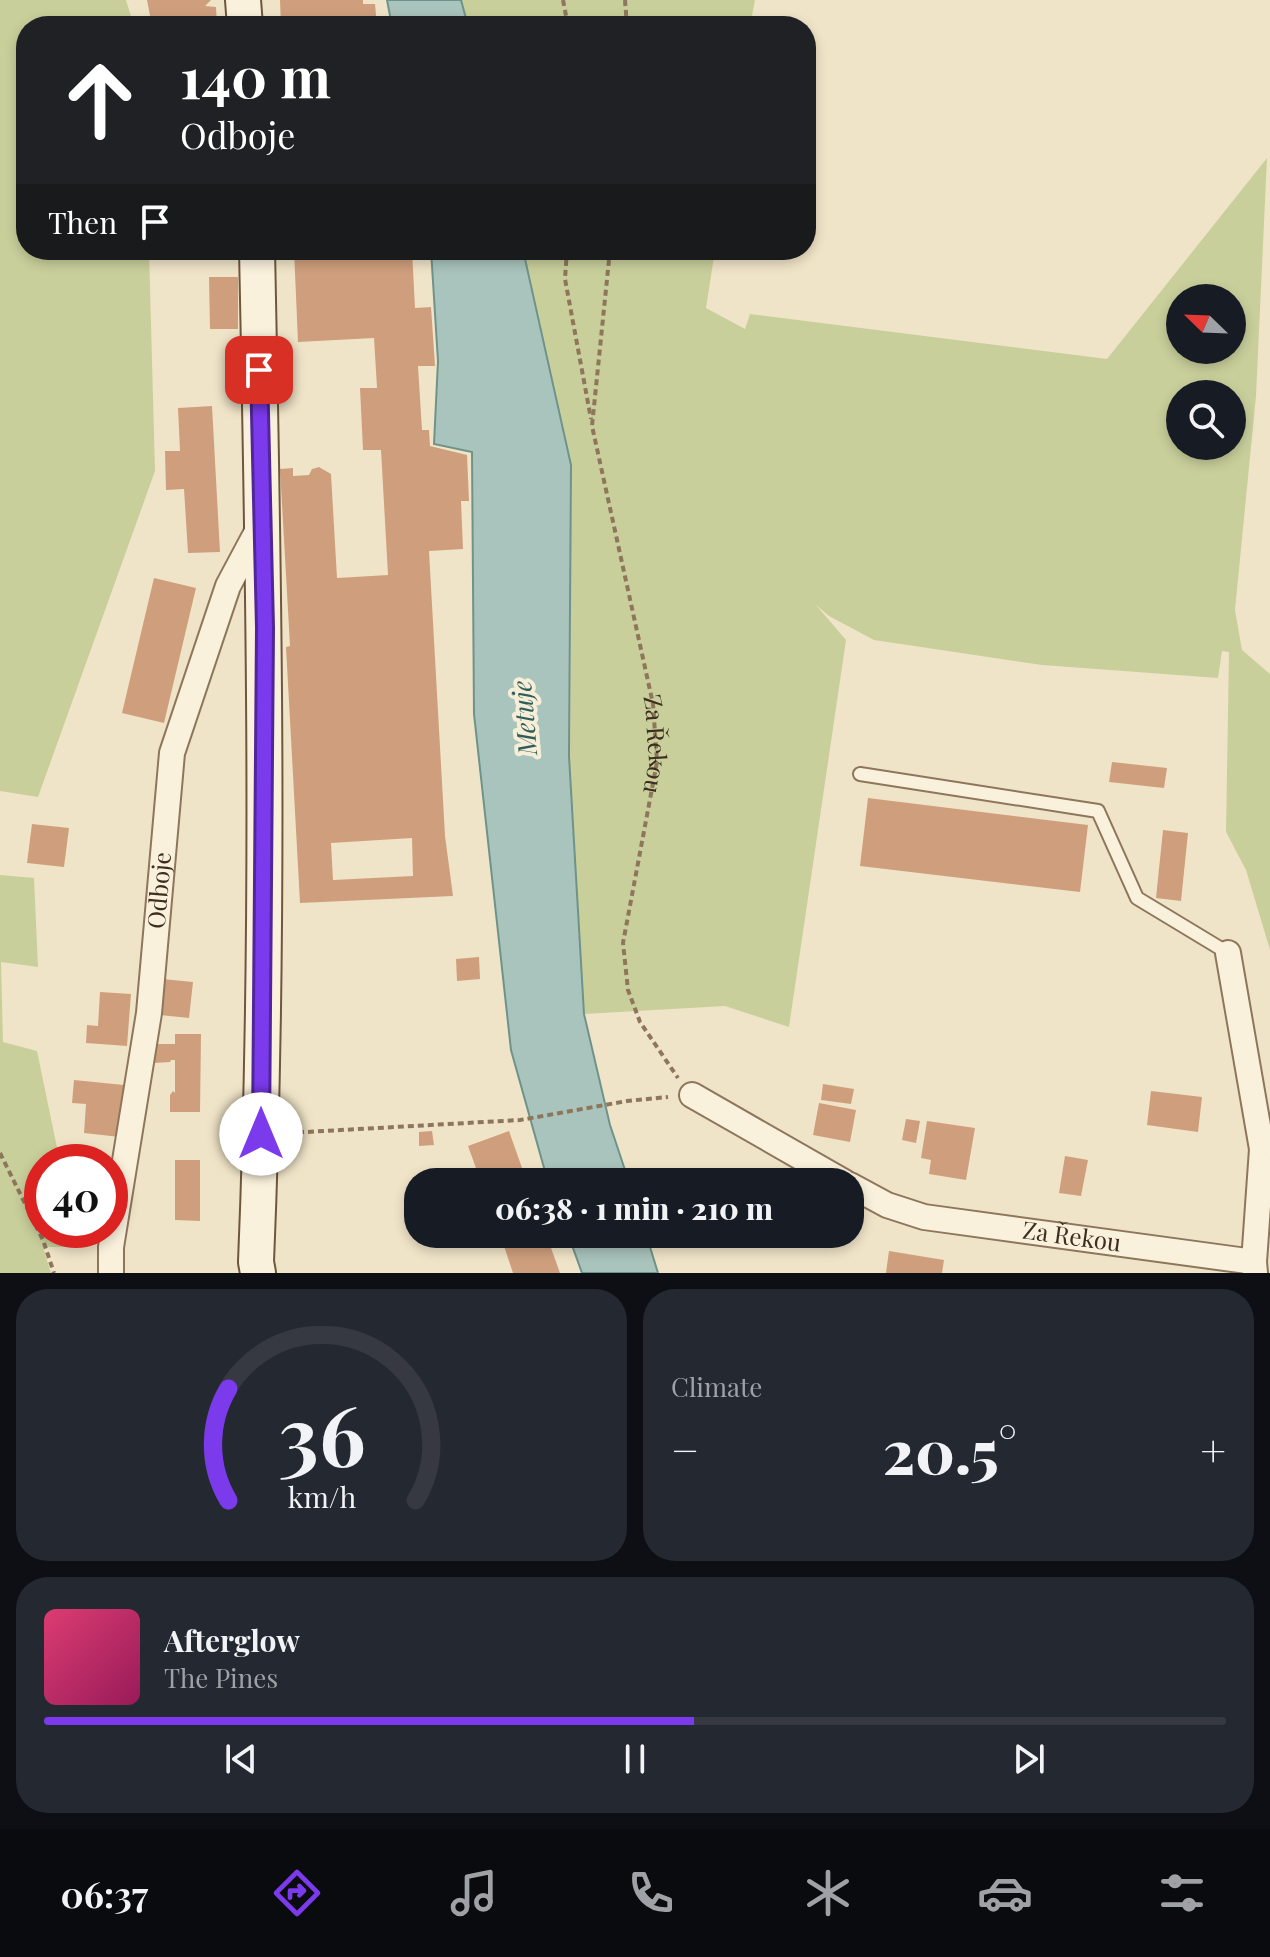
<!DOCTYPE html>
<meta charset="utf-8">
<style>
:root{--surface:#171b24;--page:#242831;--text:#f1f3f6;--muted:#9ea1a6;--line:#363941;--accent:#7c3aed}
body{margin:0;font-family:"Playfair Display",serif;background:var(--page);color:var(--text);height:100vh;display:flex;flex-direction:column;font-size:30px;white-space:nowrap}
*{box-sizing:border-box;margin:0}
p{font-size:26px;color:var(--muted)}
.icon{flex:none;width:44px;height:44px;fill:none;stroke:currentColor;stroke-width:2;stroke-linecap:round;stroke-linejoin:round}
.map{position:relative;height:1273px;overflow:hidden}
.details{display:flex;flex-direction:column;gap:16px;padding:16px;background:#0d0f14;flex:1}
.details>*{flex:none}
.guide{position:absolute;left:16px;top:16px;width:800px;height:244px;border-radius:32px;box-shadow:0 4px 12px #0003;background:#202124;color:#fff;overflow:hidden}
.needle{width:52px;rotate:293deg}
.controls{position:absolute;left:1166px;top:284px;display:grid;gap:16px}
.controls a{display:grid;place-items:center;width:80px;height:80px;border-radius:50%;background:var(--surface);box-shadow:0 4px 12px #0003;font-size:40px}
.speed{position:absolute;left:24px;top:1144px;display:flex;gap:16px;font-size:40px;font-weight:700;text-align:center}
.speed>*{display:grid;place-content:center;width:104px;height:104px;border-radius:50%;background:var(--surface);box-shadow:0 4px 12px #0003;line-height:1}
.speed .limit{border:12px solid #d22;background:#fff;color:#111}
.pin{position:absolute;display:grid;place-items:center;width:68px;height:68px;color:#fff;margin:-34px;border-radius:16px;box-shadow:0 4px 12px #0006}
.me{position:absolute;width:88px;margin:-44px;rotate:0deg;stroke-linejoin:round;filter:drop-shadow(0 0 6px #0008)}
.turn{display:flex;align-items:center;gap:28px;height:168px;padding:0 32px;font-size:36px}
.turn .icon{width:104px;height:104px;stroke-width:2.5}
.turn b{display:block;font-size:56px;line-height:68px}
.then{display:flex;align-items:center;height:76px;padding:0 32px;background:#0003;gap:16px;font-size:30px}
.big{font-size:60px;font-weight:800;line-height:1.1}
.details .card{flex:1;display:flex;flex-direction:column;justify-content:center;gap:12px;min-width:0;padding:0 28px;border-radius:32px;background:var(--page)}
.details .dial{align-items:center;gap:0}
.dial svg{height:208px;overflow:visible;fill:none;stroke:var(--line);stroke-width:7;stroke-linecap:round;text-anchor:middle}
.dial text{fill:var(--text);stroke:none}
.song{display:flex;align-items:center;gap:24px}
.cover{width:96px;height:96px;border-radius:12px;background:linear-gradient(135deg,hsl(340 70% 55%),hsl(330 70% 35%))}
.played{height:8px;border-radius:4px;background:linear-gradient(90deg,var(--accent) 55%,var(--line) 55%)}
.keys{display:flex;justify-content:space-around;direction:ltr}
.heat{display:flex;justify-content:space-between;align-items:center;font-size:44px;direction:ltr}
.details .tiles{flex:1;display:grid;gap:16px;grid-template-columns:1fr 1fr}
.card:last-child{grid-column:span 2}
.trip{position:absolute;left:404px;top:1168px;width:460px;height:80px;border-radius:32px;background:var(--surface);box-shadow:0 4px 12px #0003;font-weight:800;line-height:80px;text-align:center}
.tabs{display:flex;height:128px;justify-content:space-around;align-items:center;background:#090b0e;color:var(--muted)}
.tabs .icon{width:56px;height:56px}
.tabs .active{color:var(--accent)}
.tabs b{font-size:36px;color:var(--text)}
.map>svg:first-child{display:block}
.green{fill:#c9cf9b;fill-rule:evenodd}
.water{fill:#a9c4bc;stroke:#6f938a;stroke-width:2}
.building{fill:#cf9f7d;fill-rule:evenodd}
.lines{fill:none;stroke-linecap:round;stroke-linejoin:round}
.lane-casing{stroke:#8d765c;stroke-width:16}
.street-casing{stroke:#8d765c;stroke-width:28}
.secondary-casing{stroke:#6f573f;stroke-width:38}
.path{stroke:#8d765c;stroke-width:4;stroke-dasharray:6 4;stroke-linecap:butt}
.lane{stroke:#faf1dc;stroke-width:12}
.street{stroke:#faf1dc;stroke-width:24}
.secondary{stroke:#faf1dc;stroke-width:34}
.route-casing{stroke:#51269a;stroke-width:20}
.route{stroke:#7c3aed;stroke-width:14}
.labels{text-anchor:middle;stroke-width:8;stroke-linejoin:round;paint-order:stroke}
.street-label{font-size:24px;fill:#3d2e20;stroke:#f7eed8}
.water-label{font-size:26px;font-style:italic;fill:#2f5d5a;stroke:#f7eed8}
</style>
<div class="map">
<svg width="1270" height="1273" viewBox="0 0 1270 1273">
<rect width="100%" height="100%" fill="#f0e4c8"/>
<!-- green -->
<g class="green">
<path d="M0,0h126l8,26h-108v224h123l6,221 -117,326 -38,-6z"/>
<path d="M461,0h294l-5,26h-282z"/>
<path d="M1267,158l-11,238 -21,214 7,40 28,24v276l-24,-80 -20,-38 3,-180 -7,-1 -4,27 -176,-13 -168,-25 -45,-24 -13,-11 30,35 -57,387 -64,-21 -141,8 -14,-239 1,-310 -48,-215h192l-9,58 39,21 5,-15 357,45zM1180,298h52v52h-52zM1180,394h52v52h-52z"/>
<path d="M0,875l34,3 4,89 -37,-5 2,80 34,9 23,111h-18v68h32l3,17h-34l8,26h-51z"/>
</g>
<!-- water -->
<g class="water">
<path d="M387,0h74l7,26h-76z"/>
<path d="M431,250h92l48,215 -2,291 15,258 26,111 19,57h-81l-37,-132 -37,-336 -2,-262 -38,-8 4,-83z"/>
<path d="M568,1234h78l12,39h-76z"/>
</g>
<!-- building -->
<g class="building">
<path d="M147,0h64l-6,6 11,1 1,19h-65z"/>
<path d="M280,0h83v4h12l2,22h-96z"/>
<path d="M294,250h118l3,58 16,-1 4,59h-17l4,64h7l1,16 37,9 2,46h-8l2,48 -34,2 16,285 8,60 -153,7 -14,-256 4,-1 -10,-177 13,-1v8l16,-1 3,-6 7,-2 12,7 6,104 51,-3 -7,-125h-18l-3,-62h17l-3,-50 -76,4zM412,838l1,38 -80,4 -2,-37z"/>
<path d="M209,277h29v52h-28z"/>
<path d="M212,406l8,146 -32,1 -4,-64 -18,1 -1,-39h15l-2,-43z"/>
<path d="M154,578l42,10 -32,135 -42,-10z"/>
<path d="M1112,762l55,6 -3,20 -55,-6z"/>
<path d="M868,798l220,27 -8,67 -220,-26z"/>
<path d="M32,824l37,4 -5,39 -37,-4z"/>
<path d="M1163,830l25,3 -7,68 -25,-3z"/>
<path d="M479,957l1,22 -23,2 -1,-22z"/>
<path d="M163,979l30,3 -4,36 -29,-3z"/>
<path d="M100,992l31,2 -4,52 -41,-3 1,-18 11,1z"/>
<path d="M175,1034h26l-1,78h-30v-17l3,-4 2,2v-33h-4l-1,2 -16,1 2,-19h19z"/>
<path d="M74,1080l50,5 -4,52 -36,-4 2,-29 -14,-1z"/>
<path d="M823,1084l31,5 -3,15 -30,-4z"/>
<path d="M1151,1091l51,6 -4,35 -51,-7z"/>
<path d="M819,1103l37,7 -6,32 -37,-7z"/>
<path d="M906,1119l14,2 -4,22 -14,-3z"/>
<path d="M927,1121l48,7 -9,52 -37,-6 2,-14 -10,-2z"/>
<path d="M432,1131l2,14 -15,1v-14z"/>
<path d="M509,1131l18,51h-46l-13,-36z"/>
<path d="M1065,1156l23,4 -7,36 -22,-3z"/>
<path d="M175,1160h25v61l-25,-1z"/>
<path d="M500,1234h46l14,39h-47z"/>
<path d="M889,1251l55,9 -2,13h-56z"/>
</g>
<g class="lines">
<!-- lane casing -->
<g class="lane-casing">
<path id="lane" d="M860,774l238,37 39,87 91,55"/>
</g>
<!-- street casing -->
<g class="street-casing">
<g id="street">
<path d="M1228,953l34,196"/>
<path d="M692,1095l152,87"/>
<path id="s2" d="M850,1185l37,20 37,12 330,45"/>
<path id="s3" d="M111,1273v-26l38,-234 23,-260 56,-167 32,-60"/>
<path d="M1255,1273l-1,-11 8,-113 8,-6"/>
</g>
</g>
<!-- secondary casing -->
<g class="secondary-casing">
<g id="secondary">
<path d="M243,0l2,26"/>
<path d="M257,250c7,337 13,675 -1,1012l2,11"/>
</g>
</g>
<!-- path -->
<g class="path">
<path d="M563,0l5,26"/>
<path d="M625,0l2,26"/>
<path d="M567,250l-2,29 26,140"/>
<path id="s1" d="M610,250l-18,176 61,278 4,58 -34,181 5,47 12,32 38,56"/>
<path d="M288,1133l232,-13 107,-19 41,-4"/>
<path d="M0,1153l43,87 11,33"/>
</g>
<!-- lane -->
<use href="#lane" class="lane"/>
<!-- street -->
<use href="#street" class="street"/>
<!-- secondary -->
<use href="#secondary" class="secondary"/>
</g>
<g class="lines">
<!-- route casing -->
<g class="route-casing">
<path id="route" d="M259,370l6,258 -4,506"/>
</g>
<!-- route -->
<use href="#route" class="route"/>
</g>
<g class="labels">
<!-- street labels -->
<g class="street-label">
<text dy="8" stroke="none"><textPath href="#s1" startOffset="502">Za Řekou</textPath></text>
<text dy="8" stroke="none"><textPath href="#s3" startOffset="386">Odboje</textPath></text>
<text dy="8" stroke="none"><textPath href="#s2" startOffset="230">Za Řekou</textPath></text>
</g>
<!-- water labels -->
<g class="water-label">
<text transform="translate(525 718) rotate(-95)" y="9">Metuje</text>
</g>
</g>
</svg>
<div class="controls">
<a><svg class="needle" viewBox="-14 -14 28 28"><path d="M0-13l5 13h-10z" fill="#e53935"/><path d="M0 13l5-13h-10z" fill="#9ea1a6"/></svg></a>
<a><svg class="icon" aria-label="search" viewBox="0 0 24 24"><circle cx="10" cy="10" r="6"/><path d="M15 15l6 6"/></svg></a>
</div>
<div class="speed"><div class="limit">40</div></div>
<div class="pin" style="left:259px;top:370px;background:#d93025"><svg class="icon" aria-label="arrive" viewBox="0 0 24 24"><path d="M6 21V4h12l-3 4 3 4H6"/></svg></div>
<svg class="me" style="left:261px;top:1134px" viewBox="-20 -20 40 40"><circle r="19" fill="#fff"/><path d="M0-13L10 11 0 6-10 11z" fill="#7c3aed"/></svg>
<div class="trip">06:38 · 1 min · 210 m</div>
<div class="guide">
<div class="turn"><svg class="icon" aria-label="ahead" viewBox="0 0 24 24"><path d="M12 20V5M6 11l6-6 6 6"/></svg><div><b>140 m</b>Odboje</div></div>
<div class="then">Then<svg class="icon" aria-label="arrive" viewBox="0 0 24 24"><path d="M6 21V4h12l-3 4 3 4H6"/></svg></div>
</div>
</div>
<section class="details">
<div class="tiles">
<div class="card dial"><svg viewBox="0 0 100 80">
<path d="M14 69A42 42 0 1 1 86 69"/>
<path d="M14 69A42 42 0 0 1 14 26" stroke="#7c3aed"/>
<text x="50" y="56" font-size="32" font-weight="700">36</text>
<text x="50" y="72" font-size="11">km/h</text>
</svg></div>
<div class="card"><p>Climate</p>
<div class="heat"><a>−</a><b class="big">20.5°</b><a>+</a></div>
</div>
<div class="card">
<div class="song"><i class="cover"></i><div><b>Afterglow</b><p>The Pines</p></div></div>
<div class="played"></div>
<div class="keys"><svg class="icon" aria-label="previous" viewBox="0 0 24 24"><path d="M18 5L8 12l10 7zM5 5v14"/></svg><svg class="icon" aria-label="pause" viewBox="0 0 24 24"><path d="M8 5v14M16 5v14"/></svg><svg class="icon" aria-label="next" viewBox="0 0 24 24"><path d="M6 5l10 7-10 7zM19 5v14"/></svg></div>
</div>
</div>
</section>
<nav class="tabs">
<b>06:37</b>
<svg class="icon active" aria-label="directions" viewBox="0 0 24 24"><path d="M12 3l9 9-9 9-9-9zM9 14v-3h6M13 9l2 2-2 2"/></svg>
<svg class="icon" aria-label="music" viewBox="0 0 24 24"><path d="M9 18V5l10-2v13"/><circle cx="6" cy="18" r="3"/><circle cx="16" cy="16" r="3"/></svg>
<svg class="icon" aria-label="phone" viewBox="0 0 24 24"><path d="M5 4h4l2 5-3 2q2 4 5 5l2-3 5 2v4C11 20 4 13 5 4z"/></svg>
<svg class="icon" aria-label="climate" viewBox="0 0 24 24"><path d="M12 3v18M4 7l16 10M4 17L20 7"/></svg>
<svg class="icon" aria-label="car" viewBox="0 0 24 24"><path d="M5 17H2v-5l4-1 3-4h7l3 4 3 1v5h-3M9 17h6M6 11h13"/><circle cx="7" cy="17" r="2"/><circle cx="17" cy="17" r="2"/></svg>
<svg class="icon" aria-label="filters" viewBox="0 0 24 24"><path d="M4 7h16M4 17h16"/><circle cx="9" cy="7" r="2"/><circle cx="15" cy="17" r="2"/></svg>
</nav>
